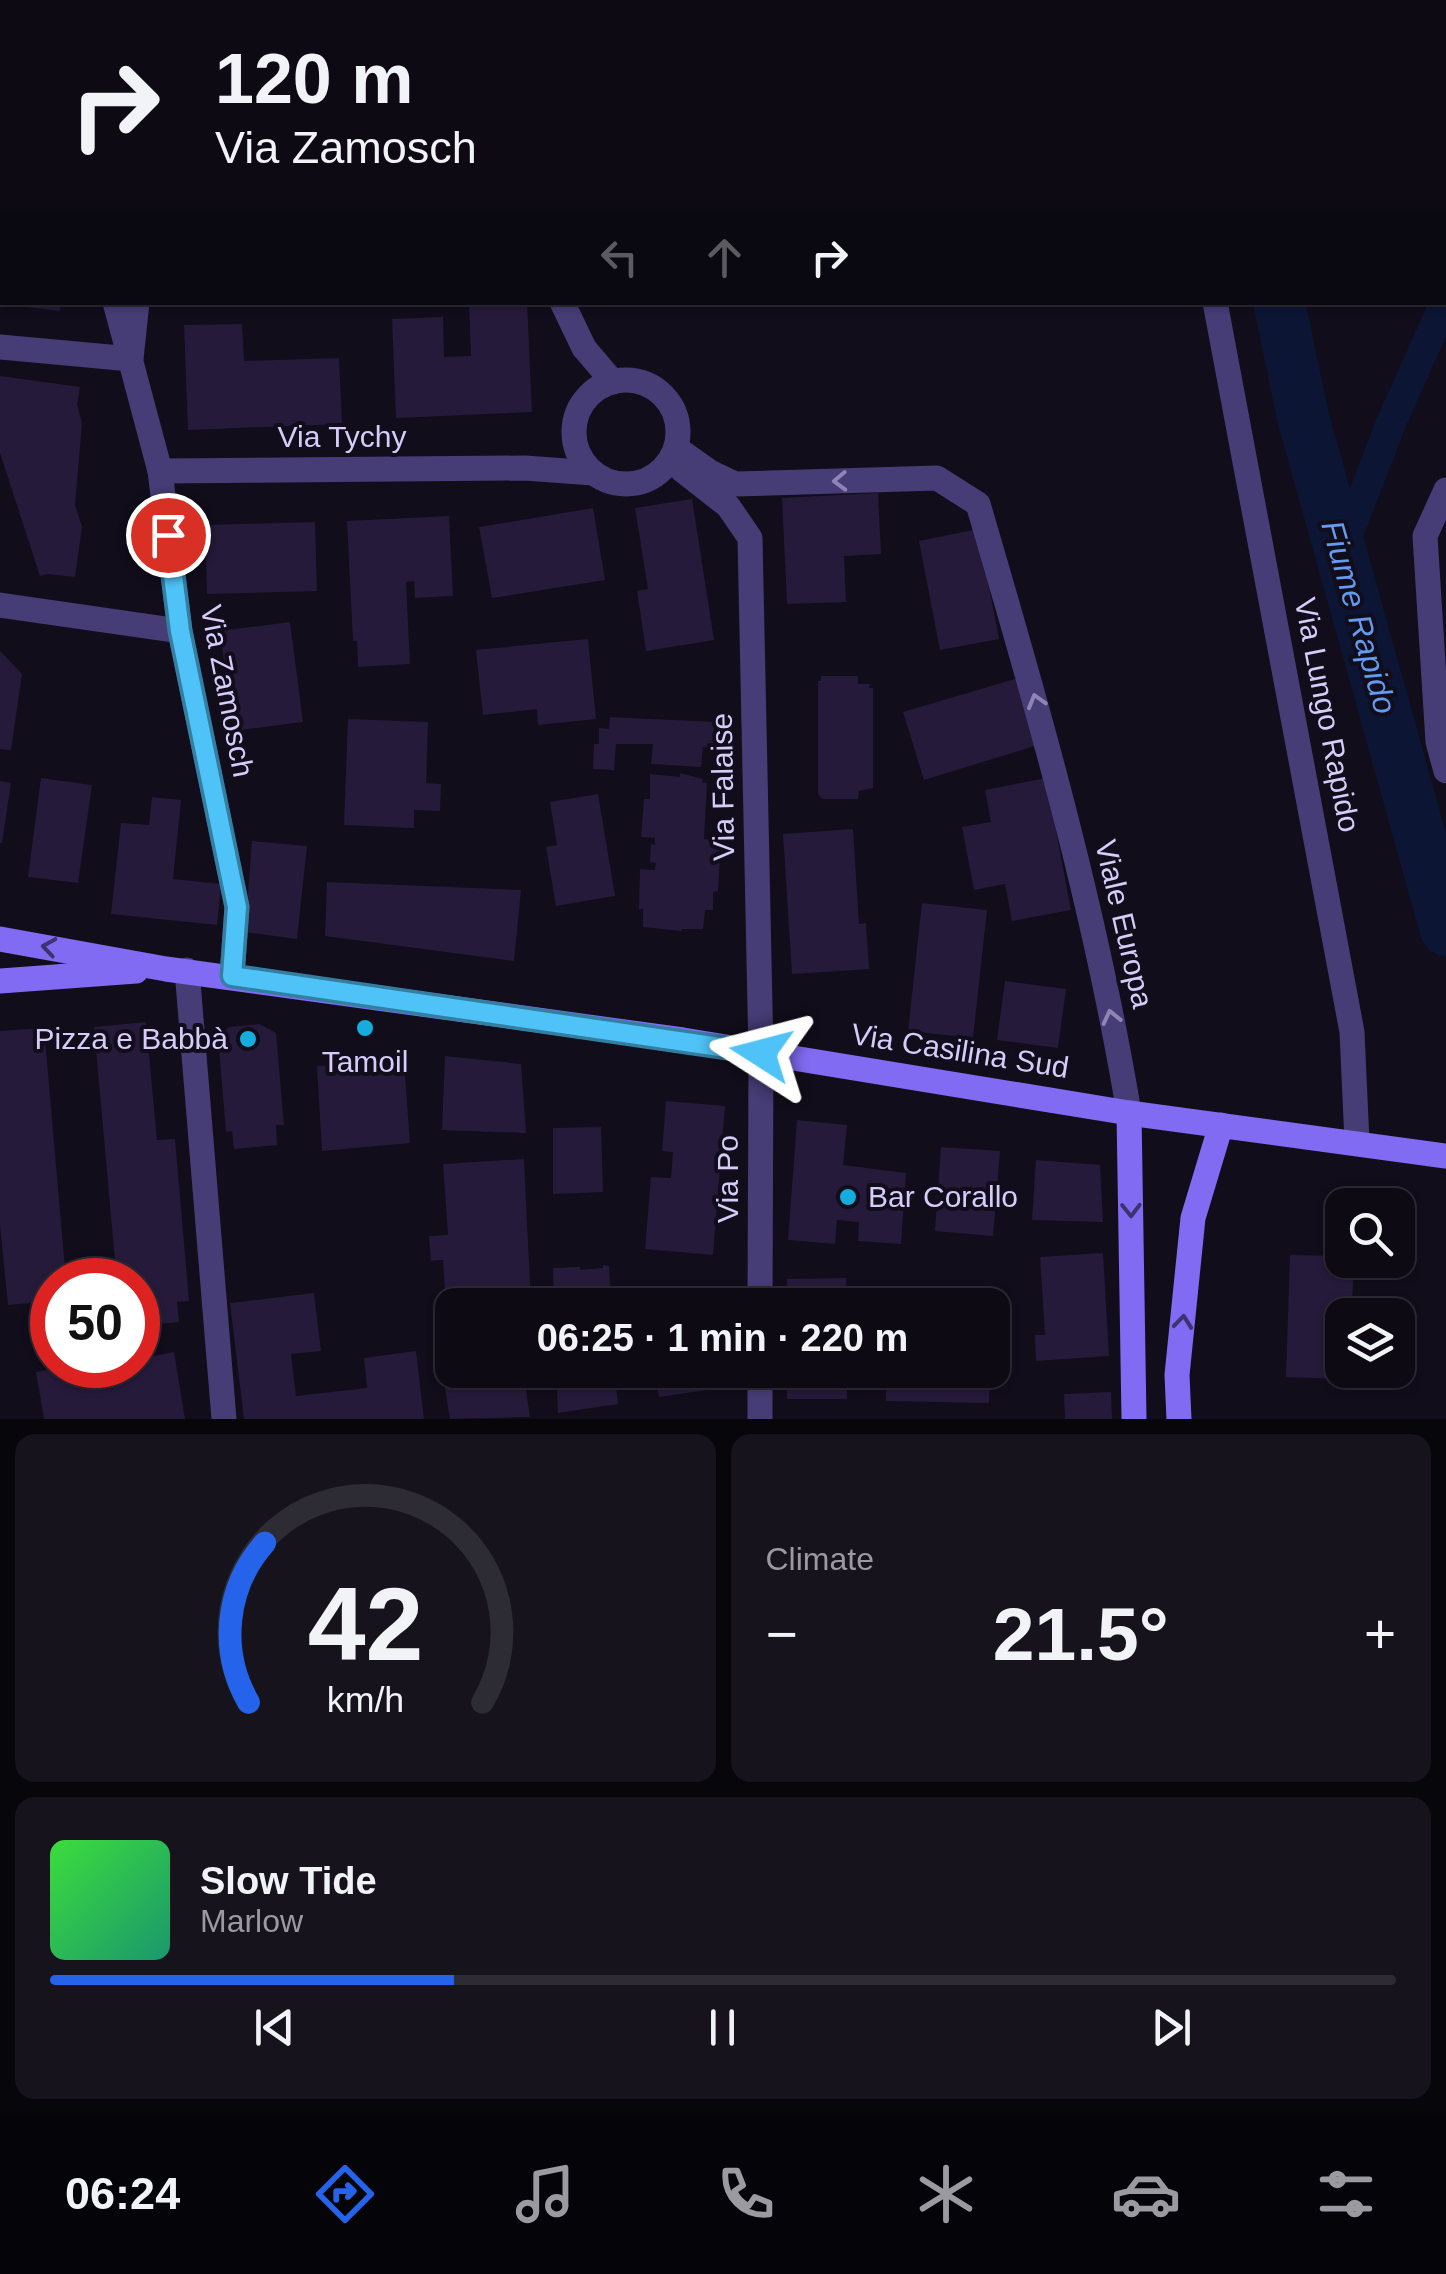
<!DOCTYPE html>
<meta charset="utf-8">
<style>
:root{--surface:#0d0a14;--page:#16131d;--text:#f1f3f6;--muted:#9a9aa0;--line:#2d2b34;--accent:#2563eb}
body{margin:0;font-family:Arial,sans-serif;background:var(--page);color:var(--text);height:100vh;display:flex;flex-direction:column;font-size:38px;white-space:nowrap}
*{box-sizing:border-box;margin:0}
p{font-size:32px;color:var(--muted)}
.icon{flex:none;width:55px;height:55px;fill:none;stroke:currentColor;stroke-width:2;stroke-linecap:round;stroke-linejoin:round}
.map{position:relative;height:1419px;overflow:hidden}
.drawer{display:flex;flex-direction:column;gap:15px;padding:15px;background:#07060b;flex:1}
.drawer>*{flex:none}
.hud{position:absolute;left:0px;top:0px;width:1448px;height:305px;box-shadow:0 2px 8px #0004,0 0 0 2px var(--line);background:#0d0a14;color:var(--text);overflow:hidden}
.buttons{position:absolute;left:1325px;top:1188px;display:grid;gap:20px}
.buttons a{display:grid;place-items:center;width:90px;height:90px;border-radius:20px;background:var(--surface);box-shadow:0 2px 8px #0004,0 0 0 2px var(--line);font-size:50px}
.speed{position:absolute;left:30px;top:1258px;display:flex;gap:20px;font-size:50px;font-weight:700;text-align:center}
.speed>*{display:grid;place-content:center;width:130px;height:130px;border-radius:50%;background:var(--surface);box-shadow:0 2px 8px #0004,0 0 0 2px var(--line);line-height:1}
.speed .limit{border:15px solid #d22;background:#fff;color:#111}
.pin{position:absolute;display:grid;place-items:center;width:85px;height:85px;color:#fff;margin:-42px;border:5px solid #fff;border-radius:50%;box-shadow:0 2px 10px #0007}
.me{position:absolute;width:110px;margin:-55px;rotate:279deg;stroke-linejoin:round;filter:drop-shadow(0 0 8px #0008)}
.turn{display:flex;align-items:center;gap:35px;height:210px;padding:0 50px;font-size:45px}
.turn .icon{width:130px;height:130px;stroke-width:2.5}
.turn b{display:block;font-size:70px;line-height:85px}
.lanes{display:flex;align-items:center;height:95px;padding:0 50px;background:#0003;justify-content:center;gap:50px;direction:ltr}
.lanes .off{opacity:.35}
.big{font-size:75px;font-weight:700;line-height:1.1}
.drawer .tile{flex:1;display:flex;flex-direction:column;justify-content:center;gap:15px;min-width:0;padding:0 35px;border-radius:20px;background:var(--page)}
.drawer .dial{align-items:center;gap:0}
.dial svg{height:260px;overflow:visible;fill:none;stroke:var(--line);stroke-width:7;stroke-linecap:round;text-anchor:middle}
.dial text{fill:var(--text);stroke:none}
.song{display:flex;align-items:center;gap:30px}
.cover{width:120px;height:120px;border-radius:15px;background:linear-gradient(135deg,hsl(120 70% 55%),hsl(160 70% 35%))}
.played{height:10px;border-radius:5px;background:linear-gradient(90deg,var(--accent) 30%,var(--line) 30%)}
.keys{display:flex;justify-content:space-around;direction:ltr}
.heat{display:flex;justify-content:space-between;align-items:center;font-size:55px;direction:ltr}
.drawer .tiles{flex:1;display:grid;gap:15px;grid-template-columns:1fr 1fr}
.tile:last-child{grid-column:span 2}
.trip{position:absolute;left:435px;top:1288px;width:575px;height:100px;border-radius:20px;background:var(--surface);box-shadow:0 2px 8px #0004,0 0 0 2px var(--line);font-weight:700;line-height:100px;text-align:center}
.tabs{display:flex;height:160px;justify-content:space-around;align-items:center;background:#050408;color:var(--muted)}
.tabs .icon{width:70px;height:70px}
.tabs .current{color:var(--accent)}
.tabs b{font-size:45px;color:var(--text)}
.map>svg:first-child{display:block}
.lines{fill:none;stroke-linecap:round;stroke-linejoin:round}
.canal{stroke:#0c1534;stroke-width:30}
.river{stroke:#0c1534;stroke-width:52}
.building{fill:#251a3a}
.street{stroke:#463c76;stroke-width:25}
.secondary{stroke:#816bf2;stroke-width:25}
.highway{stroke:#ef5187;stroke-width:30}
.oneway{stroke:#8e84b8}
.oneway2{stroke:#3e3371}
.route-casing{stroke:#337fa1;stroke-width:25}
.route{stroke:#4fc3f7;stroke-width:18}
.poi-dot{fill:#14addd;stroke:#110d1b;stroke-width:4}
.labels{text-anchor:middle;stroke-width:8;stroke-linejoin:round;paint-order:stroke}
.street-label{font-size:30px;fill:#d7cbfa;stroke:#110d1b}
.poi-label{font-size:30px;fill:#d7cbfa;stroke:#110d1b;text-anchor:end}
.water-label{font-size:32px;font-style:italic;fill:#629bf1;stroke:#110d1b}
</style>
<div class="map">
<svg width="1446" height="1419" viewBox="0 0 1446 1419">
<rect width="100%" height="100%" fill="#110d1b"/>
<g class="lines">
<!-- canal -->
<path class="canal" d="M1341,553l50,-130 55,-123"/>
<!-- river -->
<g class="river">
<path d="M1214,0l1,2"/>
<path d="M1279,302l24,115 143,513"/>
</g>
</g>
<!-- building -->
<g class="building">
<path d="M10,302h50v9l-50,-6z"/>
<path d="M469,302h58l5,110 -136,6 -4,-99 51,-2 1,40 27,-1z"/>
<path d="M242,324l2,37 95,-3 3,66 -154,6 -4,-105z"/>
<path d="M0,376l80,11 -3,18 5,18 -7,82 7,22 -7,50 -27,-3 -8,2 -40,-123z"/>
<path d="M878,493l3,61 -37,2 2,46 -59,2 -5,-106z"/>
<path d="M692,499l22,141 -68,11 -9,-60 11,-2 -13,-81z"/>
<path d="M593,508l12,72 -113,18 -13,-71z"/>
<path d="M449,516l4,80 -38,2 -1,-17 -8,1 4,82 -52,3 -1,-26h-4l-6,-120z"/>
<path d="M315,522l2,69 -110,3 -2,-69z"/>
<path d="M978,529l21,110 -59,11 -21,-109z"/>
<path d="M290,622l13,100 -70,9 -13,-100z"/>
<path d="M588,639l8,80 -58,6 -1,-16 -54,6 -7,-65z"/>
<path d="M0,651l22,23 -11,76 -11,-1z"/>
<path d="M821,676h37v8h12l-1,4h4v100l-14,3 -1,8h-36l-4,-5v-113h3z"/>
<path d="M1018,678l20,67 -114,35 -21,-68z"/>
<path d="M610,717l104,5v26l-11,-1 -2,20 -50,-3 2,-20h-37l-2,26 -21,-1 1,-25h5v-16l10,1z"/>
<path d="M348,719l80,3 -2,61 15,1 -1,27 -26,-1v18l-70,-3z"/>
<path d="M680,773l23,6 -1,4h5l-3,56 17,1 -3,51 -5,1v18h-8l-2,19h-21v2l-39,-4v-18h-4l1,-40 15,1 1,-7 -6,-1 1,-18 4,1v-7l-14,-1 3,-38h6v-25l30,3z"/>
<path d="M41,778l51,7 -14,98 -50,-6z"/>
<path d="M1046,778l25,132 -59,11 -7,-37 -31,6 -12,-63 29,-5 -6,-32z"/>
<path d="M0,781l11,2 -9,60h-2z"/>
<path d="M598,794l17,102 -59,10 -10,-59 11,-2 -7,-43z"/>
<path d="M152,797l29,3 -8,79 48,5 -4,41 -106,-11 10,-91 28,2z"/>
<path d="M853,829l6,95 7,-1 3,46 -77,5 -9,-140z"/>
<path d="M252,841l55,5 -10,93 -52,-7z"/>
<path d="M327,882l194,8 -7,71 -189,-25z"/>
<path d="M922,903l65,7 -14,128 -65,-7z"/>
<path d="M1005,981l61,8 -8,59 -61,-8z"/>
<path d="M146,1022l11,118 18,-1 14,162 -12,1 2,20 -41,4v-46h-39l-1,-6 18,-2 -22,-245z"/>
<path d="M260,1024l16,9 8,92h-8l1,20 -43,4 -2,-18 -6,1 -8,-96 11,-9z"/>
<path d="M44,1028l22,252h-14v21l-44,4 -8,-80v-194z"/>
<path d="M445,1056l76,8 5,69 -84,-3z"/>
<path d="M404,1062l6,81 -88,8 -5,-85z"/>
<path d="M666,1101l59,5 -12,149 -68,-6 6,-72 20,1 2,-26 -11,-1z"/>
<path d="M797,1120l50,5 -4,40 63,8 -5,71 -43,-3 1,-19 -22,-2 -2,24 -47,-4z"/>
<path d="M601,1127l2,65 -50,2v-66z"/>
<path d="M941,1147l59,4 -7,85 -58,-5z"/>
<path d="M524,1159l7,146h-79v34h-4l-5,-79 -12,1 -2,-25 19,-1 -5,-71z"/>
<path d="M1036,1160l64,5 3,57 -71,-2z"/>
<path d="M1103,1253l6,103 -73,5 -1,-26h10l-5,-78z"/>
<path d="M1290,1255l52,1v4h12l-2,47h6v8h-16v64l-56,-2z"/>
<path d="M603,1265l6,1 2,39h-57l-1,-37 27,-1v3l23,-2z"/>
<path d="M846,1278l1,27h-60v-26z"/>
<path d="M314,1293l7,58 -30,3 5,42 71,-8 -3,-30 52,-7 8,68h-180l-14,-116z"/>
<path d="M721,1293l2,12h-57l-1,-4z"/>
<path d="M174,1352l11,67h-141l-8,-47 43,-7h59v-6z"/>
<path d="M452,1367v3h71l7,47 -80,2 -8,-50z"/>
<path d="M556,1370h58l4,34 -60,9z"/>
<path d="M655,1370h77l2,16 -75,11z"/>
<rect x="787" y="1370" width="60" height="29"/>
<path d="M886,1370h104l-1,33 -103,-2z"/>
<path d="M1111,1392l1,27h-47l-1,-25z"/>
</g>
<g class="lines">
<!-- street -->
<g class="street">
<path d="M29,0l1,2"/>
<path d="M432,0l1,2"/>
<path d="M1153,0v2"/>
<path d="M196,2l2,-2"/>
<path d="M115,302l45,169 20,160 57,276 -5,69"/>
<path d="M562,302l22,46 29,34"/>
<path d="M1215,302l137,730 5,110"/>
<path d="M0,347l131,12 6,-57"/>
<circle cx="626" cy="432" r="52"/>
<path d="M676,448l34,24 25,12 202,-6 41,26c59,201 117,402 151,609"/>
<path d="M682,470l46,36 22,32 11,515 -1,252"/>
<path d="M160,471l365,-3 68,5"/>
<path d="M1446,490l-21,46 13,206 8,29"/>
<path d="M0,605l180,26"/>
<path d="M187,970l37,449"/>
<path d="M760,1370v49"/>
</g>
<!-- secondary -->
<g class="secondary">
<path d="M0,939l166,30 517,71 446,73 317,43"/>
<path d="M0,981l136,-10"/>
<path d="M1129,1113l5,306"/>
<path d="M1179,1419l-2,-44 16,-157 28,-93"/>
</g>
<!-- highway -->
<g class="highway">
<path d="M1391,0v2"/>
<path d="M1445,229l1,4"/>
</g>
</g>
<!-- one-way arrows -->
<defs><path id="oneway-chevron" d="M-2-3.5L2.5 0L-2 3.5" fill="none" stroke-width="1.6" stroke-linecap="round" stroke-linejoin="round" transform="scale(2.5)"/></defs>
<g class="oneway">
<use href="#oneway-chevron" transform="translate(840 481) rotate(178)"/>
<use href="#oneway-chevron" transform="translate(1036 701) rotate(-106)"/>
<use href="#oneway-chevron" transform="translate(1111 1017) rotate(-103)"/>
</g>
<g class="oneway2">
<use href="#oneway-chevron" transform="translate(49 947) rotate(-171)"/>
<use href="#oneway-chevron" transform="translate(1131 1210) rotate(89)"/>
<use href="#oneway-chevron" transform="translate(1183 1322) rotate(-84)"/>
</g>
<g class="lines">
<!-- route casing -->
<g class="route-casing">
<path id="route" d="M168,535l12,96 57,276 -5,69 529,77"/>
</g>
<!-- route -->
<use href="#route" class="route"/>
</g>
<!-- markers -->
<g class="poi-dot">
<circle cx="365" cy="1028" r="10"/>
<circle cx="248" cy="1039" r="10"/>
<circle cx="848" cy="1197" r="10"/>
</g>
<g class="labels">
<!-- street labels -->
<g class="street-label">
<text x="342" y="447">Via Tychy</text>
<text transform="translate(227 691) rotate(79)" y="10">Via Zamosch</text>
<text transform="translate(1327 715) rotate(79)" y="10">Via Lungo Rapido</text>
<text transform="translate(723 787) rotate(-91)" y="10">Via Falaise</text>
<text transform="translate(1124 924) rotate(77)" y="10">Viale Europa</text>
<text transform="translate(960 1051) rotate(9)" y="10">Via Casilina Sud</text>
<text transform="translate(728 1179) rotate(-90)" y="10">Via Po</text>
</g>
<!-- poi labels -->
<g class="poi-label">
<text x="228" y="1049">Pizza e Babbà</text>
<text x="365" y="1072" text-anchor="middle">Tamoil</text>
<text x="868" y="1207" text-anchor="start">Bar Corallo</text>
</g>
<!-- water labels -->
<g class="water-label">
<text transform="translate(1359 617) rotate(74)" y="11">Fiume Rapido</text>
</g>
</g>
</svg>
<div class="buttons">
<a><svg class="icon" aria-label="search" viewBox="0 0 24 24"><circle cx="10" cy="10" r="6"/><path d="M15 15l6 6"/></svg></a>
<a><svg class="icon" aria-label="layers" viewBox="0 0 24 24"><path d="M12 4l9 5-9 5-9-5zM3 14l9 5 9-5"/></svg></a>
</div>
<div class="speed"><div class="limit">50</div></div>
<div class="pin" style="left:168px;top:535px;background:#d93025"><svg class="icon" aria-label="arrive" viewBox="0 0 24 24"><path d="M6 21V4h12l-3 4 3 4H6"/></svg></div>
<svg class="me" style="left:761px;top:1053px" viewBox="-20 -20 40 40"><path d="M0-17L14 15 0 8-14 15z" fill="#4fc3f7" stroke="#fff" stroke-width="4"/></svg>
<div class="trip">06:25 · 1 min · 220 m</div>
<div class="hud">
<div class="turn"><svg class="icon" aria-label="right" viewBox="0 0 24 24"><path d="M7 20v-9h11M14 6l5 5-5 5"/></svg><div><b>120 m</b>Via Zamosch</div></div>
<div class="lanes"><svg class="icon off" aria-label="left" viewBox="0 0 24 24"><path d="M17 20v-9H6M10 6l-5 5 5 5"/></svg><svg class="icon off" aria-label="ahead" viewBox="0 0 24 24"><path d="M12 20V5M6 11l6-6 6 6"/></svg><svg class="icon" aria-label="right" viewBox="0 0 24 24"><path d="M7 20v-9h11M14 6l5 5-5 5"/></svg></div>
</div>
</div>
<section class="drawer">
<div class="tiles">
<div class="tile dial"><svg viewBox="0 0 100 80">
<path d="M14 69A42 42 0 1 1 86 69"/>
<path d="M14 69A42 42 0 0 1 19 20" stroke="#2563eb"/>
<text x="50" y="56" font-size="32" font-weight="700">42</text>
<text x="50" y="72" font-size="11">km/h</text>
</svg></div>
<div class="tile"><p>Climate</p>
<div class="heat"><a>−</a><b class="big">21.5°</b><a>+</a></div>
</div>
<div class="tile">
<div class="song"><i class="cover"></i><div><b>Slow Tide</b><p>Marlow</p></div></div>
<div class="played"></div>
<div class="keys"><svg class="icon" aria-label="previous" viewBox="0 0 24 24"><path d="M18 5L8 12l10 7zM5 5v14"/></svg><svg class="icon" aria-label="pause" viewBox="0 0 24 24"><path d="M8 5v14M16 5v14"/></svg><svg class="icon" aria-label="next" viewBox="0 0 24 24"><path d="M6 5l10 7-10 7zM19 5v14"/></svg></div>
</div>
</div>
</section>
<nav class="tabs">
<b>06:24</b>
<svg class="icon current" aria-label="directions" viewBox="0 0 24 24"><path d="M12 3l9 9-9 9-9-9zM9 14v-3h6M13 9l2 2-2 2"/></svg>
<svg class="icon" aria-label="music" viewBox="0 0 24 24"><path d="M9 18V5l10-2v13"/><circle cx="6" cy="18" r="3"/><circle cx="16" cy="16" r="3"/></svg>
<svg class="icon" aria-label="phone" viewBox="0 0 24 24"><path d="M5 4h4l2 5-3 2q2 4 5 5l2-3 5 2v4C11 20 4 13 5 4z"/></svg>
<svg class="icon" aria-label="climate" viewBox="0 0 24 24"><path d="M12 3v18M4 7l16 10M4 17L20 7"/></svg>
<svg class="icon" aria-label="car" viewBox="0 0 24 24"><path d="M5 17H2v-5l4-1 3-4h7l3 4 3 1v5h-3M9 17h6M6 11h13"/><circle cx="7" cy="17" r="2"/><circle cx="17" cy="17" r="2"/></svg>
<svg class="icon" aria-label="filters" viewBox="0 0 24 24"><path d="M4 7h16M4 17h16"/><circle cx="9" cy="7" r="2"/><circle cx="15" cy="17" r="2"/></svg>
</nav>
